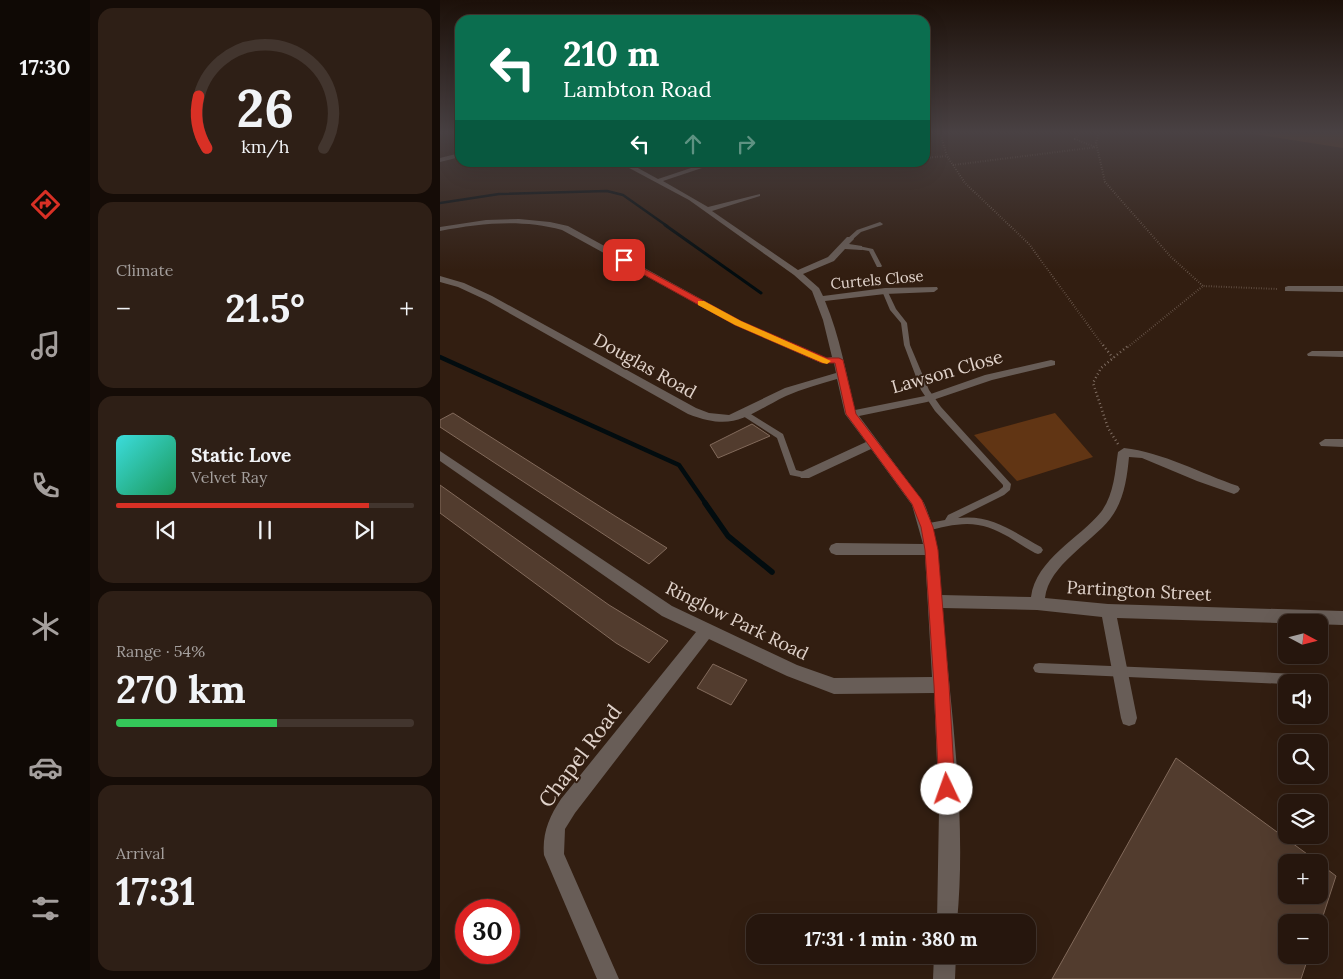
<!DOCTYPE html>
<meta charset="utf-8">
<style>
:root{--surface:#26160d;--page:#2e1f16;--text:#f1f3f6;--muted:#a49f9d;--line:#42352e;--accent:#d93025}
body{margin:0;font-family:Lora,serif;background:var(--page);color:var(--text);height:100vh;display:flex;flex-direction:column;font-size:19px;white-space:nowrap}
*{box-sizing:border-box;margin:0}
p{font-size:16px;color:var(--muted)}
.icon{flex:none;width:28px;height:28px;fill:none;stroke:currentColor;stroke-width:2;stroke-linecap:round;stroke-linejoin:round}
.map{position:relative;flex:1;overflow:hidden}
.panel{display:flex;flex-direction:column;gap:8px;padding:8px;background:#150c07;width:350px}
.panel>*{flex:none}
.top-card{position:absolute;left:15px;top:15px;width:475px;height:152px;border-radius:15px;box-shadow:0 5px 20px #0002,0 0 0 1px var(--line);background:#0b6e4f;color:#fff;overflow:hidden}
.needle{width:32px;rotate:97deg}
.buttons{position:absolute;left:838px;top:614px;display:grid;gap:10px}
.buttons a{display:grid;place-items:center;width:50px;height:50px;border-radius:10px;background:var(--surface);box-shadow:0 5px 20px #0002,0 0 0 1px var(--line);font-size:25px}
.speed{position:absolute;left:15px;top:899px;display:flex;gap:10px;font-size:25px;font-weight:700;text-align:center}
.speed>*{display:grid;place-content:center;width:65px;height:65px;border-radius:50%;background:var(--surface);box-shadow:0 5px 20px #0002,0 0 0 1px var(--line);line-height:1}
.speed .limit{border:8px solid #d22;background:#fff;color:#111}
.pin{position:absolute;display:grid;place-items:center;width:42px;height:42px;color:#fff;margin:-21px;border-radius:10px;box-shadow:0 2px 8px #0006}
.me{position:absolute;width:55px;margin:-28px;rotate:357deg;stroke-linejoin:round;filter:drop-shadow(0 0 4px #0008)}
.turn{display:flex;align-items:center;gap:18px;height:105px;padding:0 25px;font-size:22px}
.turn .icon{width:65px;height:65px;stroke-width:2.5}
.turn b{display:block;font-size:35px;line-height:42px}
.lanes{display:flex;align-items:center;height:48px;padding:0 25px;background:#0003;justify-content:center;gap:25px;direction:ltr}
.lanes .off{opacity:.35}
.big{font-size:38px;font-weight:700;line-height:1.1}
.panel .tile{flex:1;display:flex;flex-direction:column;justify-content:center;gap:8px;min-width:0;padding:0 18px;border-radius:15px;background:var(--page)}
.panel .dial{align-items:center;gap:0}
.dial svg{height:130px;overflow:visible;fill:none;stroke:var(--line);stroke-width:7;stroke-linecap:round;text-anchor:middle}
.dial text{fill:var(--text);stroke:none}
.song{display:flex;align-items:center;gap:15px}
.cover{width:60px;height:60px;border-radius:8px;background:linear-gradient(135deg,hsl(180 70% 55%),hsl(150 70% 35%))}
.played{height:5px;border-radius:2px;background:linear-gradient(90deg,var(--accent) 85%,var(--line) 85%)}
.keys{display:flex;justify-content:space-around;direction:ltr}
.heat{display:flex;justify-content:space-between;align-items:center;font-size:28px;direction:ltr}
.charge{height:8px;border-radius:4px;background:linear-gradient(90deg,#34c759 54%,var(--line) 0)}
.trip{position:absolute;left:306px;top:914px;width:290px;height:50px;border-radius:15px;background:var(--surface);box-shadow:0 5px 20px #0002,0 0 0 1px var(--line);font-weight:700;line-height:50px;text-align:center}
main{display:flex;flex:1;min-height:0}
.tab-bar{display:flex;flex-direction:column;width:90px;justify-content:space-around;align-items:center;background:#0f0905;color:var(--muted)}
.tab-bar .icon{width:35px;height:35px}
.tab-bar .current{color:var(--accent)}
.tab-bar b{font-size:22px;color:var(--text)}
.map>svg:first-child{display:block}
.green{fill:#613514}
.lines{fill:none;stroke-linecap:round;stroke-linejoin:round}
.stream-far3{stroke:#020c0f;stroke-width:2.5}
.stream-far2{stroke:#020c0f;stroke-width:3}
.stream-far1{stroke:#020c0f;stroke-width:4.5}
.stream{stroke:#020c0f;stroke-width:5.5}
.building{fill:#523c2e;stroke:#826a5b}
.path-far1{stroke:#806f64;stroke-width:2;stroke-dasharray:0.5 2;stroke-linecap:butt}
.path{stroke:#806f64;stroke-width:2.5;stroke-dasharray:1 3;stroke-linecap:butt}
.lane{fill:#685d57;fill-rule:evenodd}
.street{fill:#685d57;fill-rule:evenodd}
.route{fill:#d93025;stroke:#8d1f18}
.slow{fill:#f59e0b}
.labels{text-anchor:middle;stroke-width:4;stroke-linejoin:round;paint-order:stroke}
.far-street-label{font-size:15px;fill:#e1d3cb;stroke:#321e11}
.street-label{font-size:18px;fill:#e1d3cb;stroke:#321e11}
.near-street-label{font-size:21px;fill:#e1d3cb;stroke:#321e11}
</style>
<main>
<nav class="tab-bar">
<b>17:30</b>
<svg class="icon current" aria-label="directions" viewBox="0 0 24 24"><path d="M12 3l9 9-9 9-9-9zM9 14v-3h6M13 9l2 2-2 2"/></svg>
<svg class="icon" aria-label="music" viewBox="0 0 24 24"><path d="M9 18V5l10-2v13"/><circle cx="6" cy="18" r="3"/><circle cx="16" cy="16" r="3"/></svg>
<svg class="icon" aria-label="phone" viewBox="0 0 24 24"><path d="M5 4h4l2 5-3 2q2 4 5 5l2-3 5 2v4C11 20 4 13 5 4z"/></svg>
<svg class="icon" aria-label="climate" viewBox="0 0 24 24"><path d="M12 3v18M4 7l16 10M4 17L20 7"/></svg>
<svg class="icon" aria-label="car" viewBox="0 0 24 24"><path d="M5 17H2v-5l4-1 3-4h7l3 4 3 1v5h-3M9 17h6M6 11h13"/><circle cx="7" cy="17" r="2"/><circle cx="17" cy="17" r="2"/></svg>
<svg class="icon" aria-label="filters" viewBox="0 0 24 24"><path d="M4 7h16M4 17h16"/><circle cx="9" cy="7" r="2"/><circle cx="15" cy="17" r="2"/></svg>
</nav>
<section class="panel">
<div class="tile dial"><svg viewBox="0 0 100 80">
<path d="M14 69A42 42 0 1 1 86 69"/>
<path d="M14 69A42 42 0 0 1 9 37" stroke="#d93025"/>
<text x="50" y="56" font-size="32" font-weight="700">26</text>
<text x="50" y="72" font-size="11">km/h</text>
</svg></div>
<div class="tile"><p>Climate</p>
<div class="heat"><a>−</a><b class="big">21.5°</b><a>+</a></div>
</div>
<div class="tile">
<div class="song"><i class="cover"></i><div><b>Static Love</b><p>Velvet Ray</p></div></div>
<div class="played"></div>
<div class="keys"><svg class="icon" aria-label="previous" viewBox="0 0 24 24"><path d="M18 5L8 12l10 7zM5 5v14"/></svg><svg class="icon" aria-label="pause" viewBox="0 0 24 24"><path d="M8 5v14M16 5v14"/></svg><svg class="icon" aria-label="next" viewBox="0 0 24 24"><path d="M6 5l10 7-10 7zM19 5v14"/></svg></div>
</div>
<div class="tile"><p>Range · 54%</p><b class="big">270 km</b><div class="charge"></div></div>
<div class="tile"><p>Arrival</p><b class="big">17:31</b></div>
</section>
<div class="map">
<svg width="903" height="979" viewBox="0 0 903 979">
<rect width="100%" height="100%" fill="#321e11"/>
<!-- green -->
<g class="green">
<path d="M808,133h95v15z"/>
<path d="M615,413l38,44 -76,24 -43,-46z"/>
</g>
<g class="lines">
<!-- stream-far3 -->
<path class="stream-far3" d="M0,203l59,-9 108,-3 16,4 44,31"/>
<!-- stream-far2 -->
<path class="stream-far2" d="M225,225l96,68"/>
<!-- stream-far1 -->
<path class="stream-far1" d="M0,357l239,108 27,39"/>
<!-- stream -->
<path class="stream" d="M265,503l23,33 44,36"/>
</g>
<!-- building -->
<g class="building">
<path d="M13,413l162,103 52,32 -18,16 -209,-137v-7z"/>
<path d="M312,424l18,12 -52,22 -8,-13z"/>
<path d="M0,485l169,120 59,36 -19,22 -33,-20 -176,-130z"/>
<path d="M273,664l34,16 -16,25 -34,-17z"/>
<path d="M736,758l142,104h-32v33h33v-32l17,13 -15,46h-35v33h23l-8,24h-249z"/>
</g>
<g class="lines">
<!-- path-far1 -->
<g class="path-far1">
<path d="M500,133l7,23 18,27 64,61 75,103"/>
<path d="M640,133l-5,6 20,8"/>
<path d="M659,133l-3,10 9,39 66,75 32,29"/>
<path d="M485,158l22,-2"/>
<path d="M358,162v3l34,2 46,-5"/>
<path d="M513,165l144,-18"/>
<path d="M688,347l75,-61 75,3"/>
</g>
<!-- path -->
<g class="path">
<path d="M663,345l10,13"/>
<path d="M678,444l-10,-16 -15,-45 8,-15 28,-23"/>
</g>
<!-- lane -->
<g class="lane">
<path d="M440,222l3,2 -1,1 -21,7 -9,8 -5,-1 10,-9z"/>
<path d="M419,246l14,3 9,17 -1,1h-4l-8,-16 -12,-2v-2z"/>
<path d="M443,290h4l9,19 11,14 3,22 19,45 12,17 70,77 -1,6 -6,5 -46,23c34,-4 55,14 83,29l2,3 -2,3 -3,1 -3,-1c-18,-10 -36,-25 -57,-28 -17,-3 -34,2 -51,6l-3,-1 -2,-3 2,-3 21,-4 3,-5 50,-24 5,-4v-2l-68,-74 -14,-21 -17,-45 -3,-22 -11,-13 -8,-19z"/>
<path d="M306,411l37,23 13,36 12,3 1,2 -1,2 -3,1 -15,-3 -13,-37 -34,-22 -1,-2z"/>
<path d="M599,663l262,11 4,1 2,4 -2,3h-19v2l-247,-11 -4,-1 -2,-4 2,-4z"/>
</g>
<!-- street -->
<g class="street">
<path d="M20,153v4l-20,5v-4z"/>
<path d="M178,162h9l31,17 51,-17h11l-57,19 45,26 52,-13v2l-48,15 86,59 30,-13 19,-20h6l1,2 -5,5 13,2v4l-17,-1 -11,12 -31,13 16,14 4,8 62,-8 52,-1 1,2 -4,3 -49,2 -60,7c15,36 21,72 30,109l70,-14 60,-21 66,-15 4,1v4l-63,15 -65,22 -68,14 65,87c13,30 16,60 17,92l90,2c5,-38 49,-59 70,-85 13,-17 14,-40 17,-60l6,-4c38,4 78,26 114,38l2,3 -2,3 -4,2 -37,-13 -55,-23 -13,-1c-2,21 -5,44 -19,62 -19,24 -61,46 -65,79l63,6 235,7v14l-226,-7 20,100 -2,6 -6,2 -6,-2 -2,-6 -19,-101 -65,-7 -95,-2c9,103 25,210 15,314h-20l2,-112 -5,-117 -100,1 -47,-18 -78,-37 -134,174 -10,16 -1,25 55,125h-22l-53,-124c-2,-21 5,-38 17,-56l135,-167 -34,-16 -222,-155v-10l232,155 125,59 37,13 98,-1 -7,-122h-89l-5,-2 -2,-4 2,-4 5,-2 87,1 -11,-39 -41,-56 -62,29h-8l-2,-3 2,-3 65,-30 -21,-28 -8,-35c-17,5 -35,10 -51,17 -41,20 -51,36 -98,18l-202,-114 -28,-13 -18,-5v-6l24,7 28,13 204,112 13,5 20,2 56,-27 51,-15 -2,-10h-13l-86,-38 -173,-95c-40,-11 -81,-7 -122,1v-4l46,-7 33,-1 31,3 18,4 173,95 85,37 6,-1 -9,-37 -11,-29 -18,-16 -105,-75z"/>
<path d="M848,286h55v6l-58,-1v-4z"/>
<path d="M872,351h31v6l-35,-1 -1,-2z"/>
<path d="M885,439h18v8l-22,-1 -2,-3z"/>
<path d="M494,955h22l-1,24h-22z"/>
</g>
</g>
<!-- sky -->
<linearGradient id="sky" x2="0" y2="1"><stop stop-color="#1c1009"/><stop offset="0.49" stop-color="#494143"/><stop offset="1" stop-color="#494143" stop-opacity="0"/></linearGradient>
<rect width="903" height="270" fill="url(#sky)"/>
<!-- route -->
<path class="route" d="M181,259h5l115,62 86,37h12l4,2 13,54 66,86 11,27 5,23 11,135 6,104 -2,6 -6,2 -6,-2 -2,-6 -5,-104 -9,-135 -4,-23 -9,-23 -66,-90 -11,-51h-13l-87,-38 -114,-63z"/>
<!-- slow -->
<path class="slow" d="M258,301h6l37,20 90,40 -4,3 -4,-1 -88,-38 -37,-20z"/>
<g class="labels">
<!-- far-street labels -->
<g class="far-street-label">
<text transform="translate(437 280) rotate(-5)" y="5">Curtels Close</text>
</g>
<!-- street labels -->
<g class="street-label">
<text transform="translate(205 366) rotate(29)" y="6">Douglas Road</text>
<text transform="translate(507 372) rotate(-16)" y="6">Lawson Close</text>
<text transform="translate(699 591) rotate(3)" y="6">Partington Street</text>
<text transform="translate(297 621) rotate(26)" y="6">Ringlow Park Road</text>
</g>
<!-- near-street labels -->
<g class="near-street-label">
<text transform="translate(140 756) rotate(-53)" y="7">Chapel Road</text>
</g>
</g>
</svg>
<div class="buttons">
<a><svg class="needle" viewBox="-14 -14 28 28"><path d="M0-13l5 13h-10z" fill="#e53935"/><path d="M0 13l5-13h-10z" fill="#a49f9d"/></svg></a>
<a><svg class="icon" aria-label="sound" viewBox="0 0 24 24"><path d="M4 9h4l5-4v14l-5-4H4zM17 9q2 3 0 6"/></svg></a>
<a><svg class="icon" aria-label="search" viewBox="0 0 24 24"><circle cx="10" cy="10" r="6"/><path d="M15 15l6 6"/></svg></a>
<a><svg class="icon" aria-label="layers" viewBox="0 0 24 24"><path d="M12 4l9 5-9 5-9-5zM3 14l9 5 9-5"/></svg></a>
<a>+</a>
<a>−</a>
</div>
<div class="speed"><div class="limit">30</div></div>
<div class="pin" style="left:184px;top:260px;background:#d93025"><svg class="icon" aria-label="arrive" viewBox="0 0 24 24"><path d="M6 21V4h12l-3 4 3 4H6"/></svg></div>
<svg class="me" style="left:507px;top:789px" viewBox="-20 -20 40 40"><circle r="19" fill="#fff"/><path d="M0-13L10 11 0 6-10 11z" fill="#d93025"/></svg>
<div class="trip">17:31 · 1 min · 380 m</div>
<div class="top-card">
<div class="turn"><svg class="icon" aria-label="left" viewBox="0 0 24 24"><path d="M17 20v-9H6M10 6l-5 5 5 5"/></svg><div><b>210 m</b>Lambton Road</div></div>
<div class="lanes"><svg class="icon" aria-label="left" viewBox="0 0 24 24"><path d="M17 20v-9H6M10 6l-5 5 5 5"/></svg><svg class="icon off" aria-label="ahead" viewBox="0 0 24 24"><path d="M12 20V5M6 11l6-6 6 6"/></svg><svg class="icon off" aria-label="right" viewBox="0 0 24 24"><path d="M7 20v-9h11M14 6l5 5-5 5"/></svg></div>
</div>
</div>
</main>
